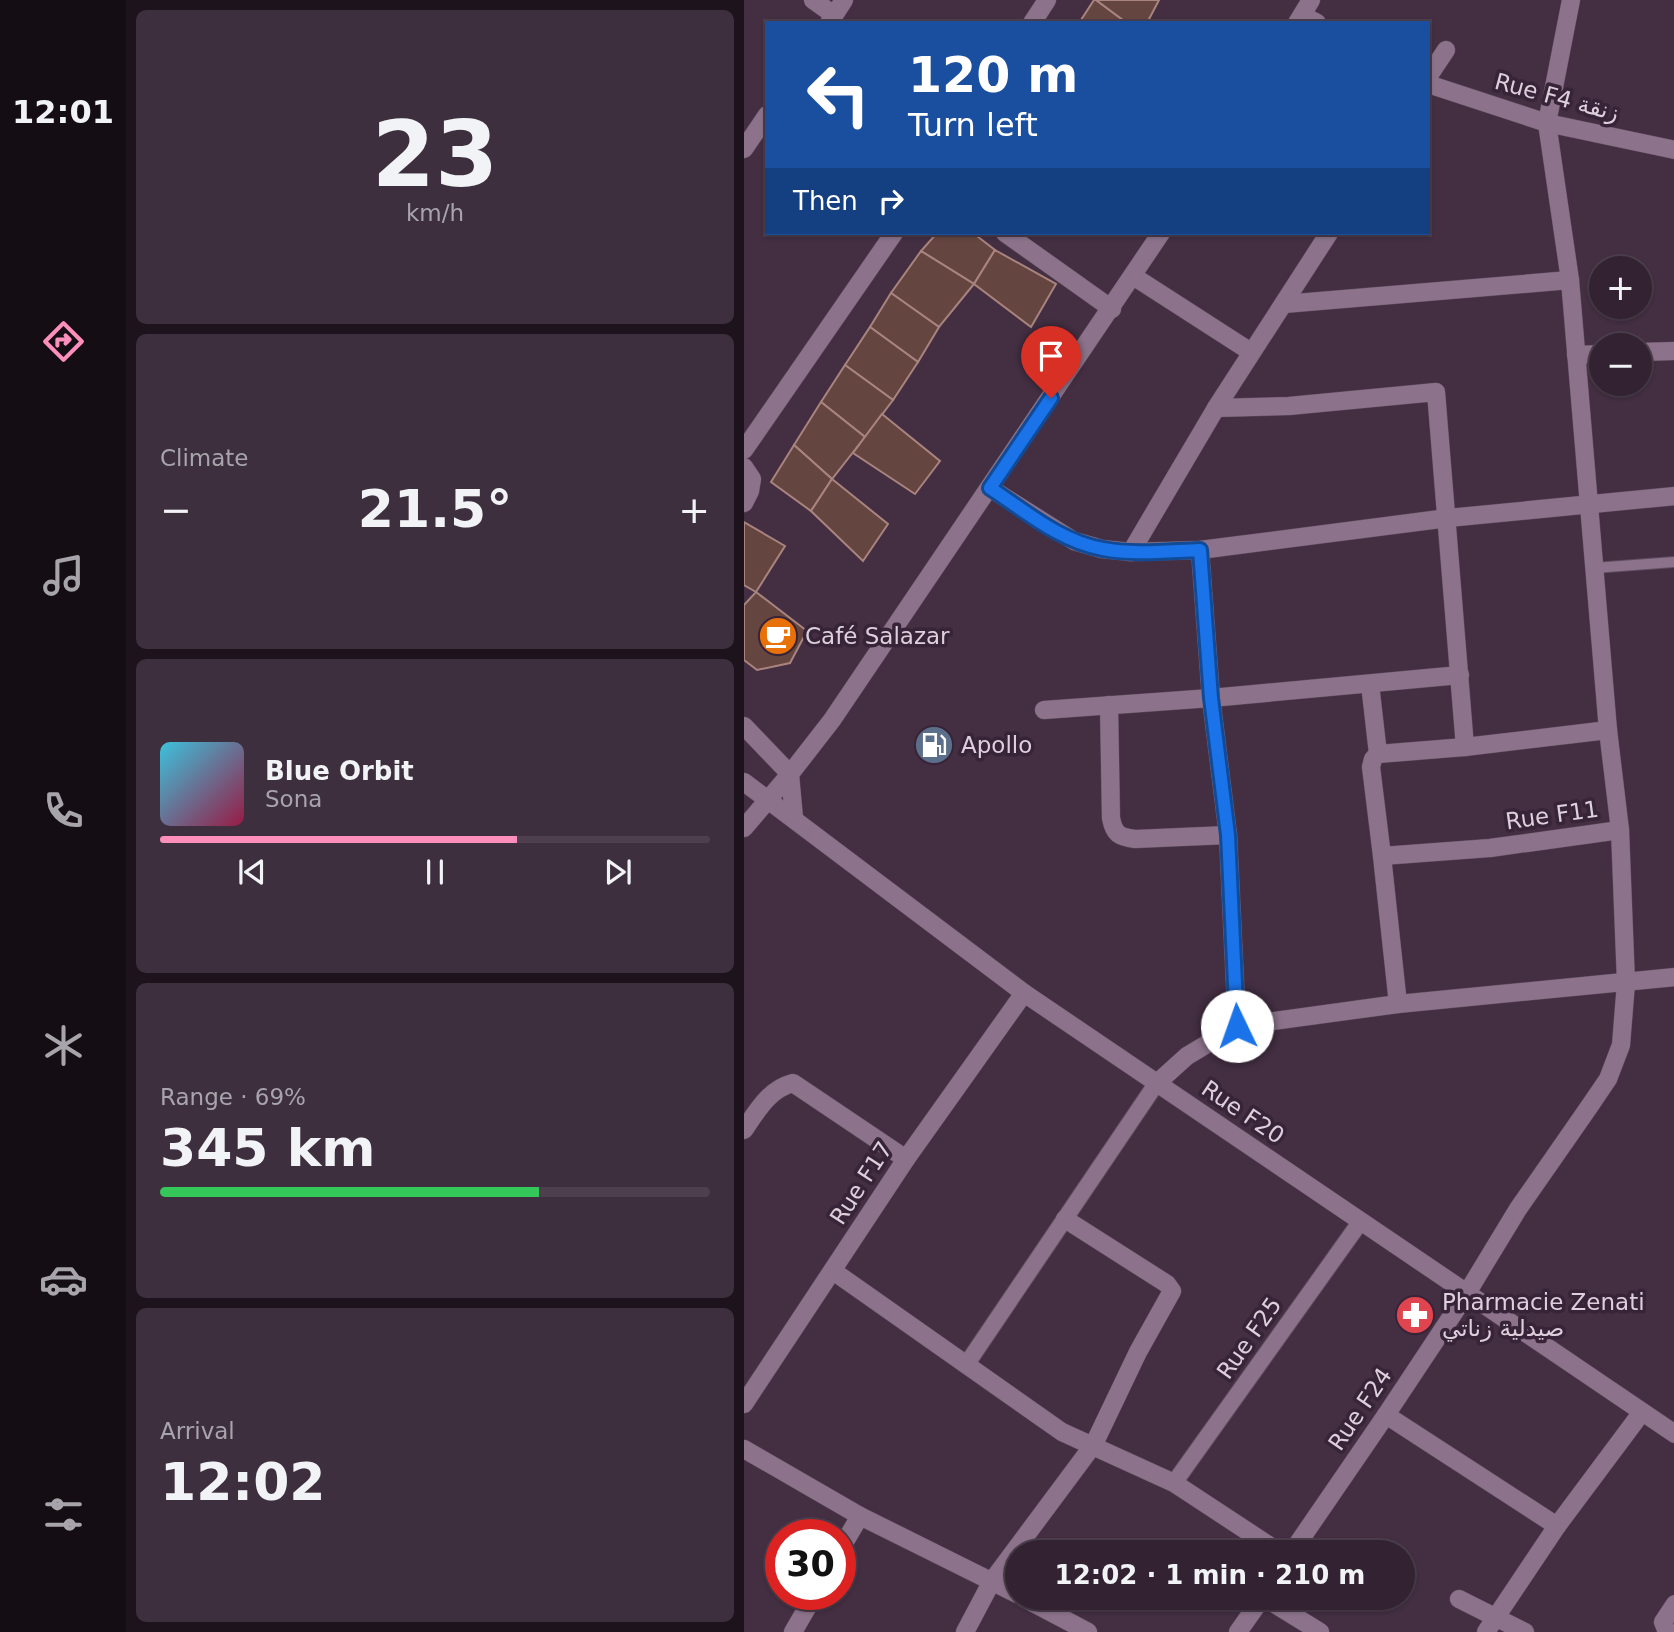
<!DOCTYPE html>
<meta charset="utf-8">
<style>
:root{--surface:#322232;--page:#3d2f3e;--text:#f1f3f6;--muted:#a8a4ac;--line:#4d3f4d;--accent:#fe8ebc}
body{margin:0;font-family:"DejaVu Sans",Vazirmatn,sans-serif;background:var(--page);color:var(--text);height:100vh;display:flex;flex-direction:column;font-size:26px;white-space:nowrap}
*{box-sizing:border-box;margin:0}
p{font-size:23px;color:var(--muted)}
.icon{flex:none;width:38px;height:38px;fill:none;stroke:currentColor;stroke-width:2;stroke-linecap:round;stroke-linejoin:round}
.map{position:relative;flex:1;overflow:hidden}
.drawer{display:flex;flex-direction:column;gap:10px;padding:10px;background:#1c131c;width:618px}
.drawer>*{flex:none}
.hud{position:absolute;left:21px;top:21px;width:665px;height:214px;border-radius:0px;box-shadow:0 2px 5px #0004,0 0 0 2px var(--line);background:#1a4fa0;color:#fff;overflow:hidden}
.tools{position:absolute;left:845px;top:256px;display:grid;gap:14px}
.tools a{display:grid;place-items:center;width:63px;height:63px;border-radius:50%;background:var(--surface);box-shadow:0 2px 5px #0004,0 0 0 2px var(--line);font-size:35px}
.speed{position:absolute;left:21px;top:1519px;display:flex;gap:14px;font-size:35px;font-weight:700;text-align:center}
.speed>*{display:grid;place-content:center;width:91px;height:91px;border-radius:50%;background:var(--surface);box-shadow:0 2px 5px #0004,0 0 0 2px var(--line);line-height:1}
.speed .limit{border:10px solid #d22;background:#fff;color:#111}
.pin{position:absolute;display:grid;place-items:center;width:60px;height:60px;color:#fff;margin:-72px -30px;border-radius:50% 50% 50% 0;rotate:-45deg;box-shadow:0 0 7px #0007}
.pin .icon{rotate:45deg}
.me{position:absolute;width:77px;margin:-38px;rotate:357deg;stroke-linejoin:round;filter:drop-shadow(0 0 5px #0008)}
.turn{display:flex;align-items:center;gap:24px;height:147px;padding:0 28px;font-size:32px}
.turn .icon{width:91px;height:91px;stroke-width:2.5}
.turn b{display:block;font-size:49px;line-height:60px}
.then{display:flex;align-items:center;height:66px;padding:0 28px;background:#0003;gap:14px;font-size:26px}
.big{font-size:52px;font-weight:700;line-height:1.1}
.drawer .tile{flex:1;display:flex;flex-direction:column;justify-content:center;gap:10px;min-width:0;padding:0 24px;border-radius:10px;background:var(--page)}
.drawer .dial{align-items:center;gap:0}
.dial b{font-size:91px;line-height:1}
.song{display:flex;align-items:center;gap:21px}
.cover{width:84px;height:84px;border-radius:10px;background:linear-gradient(135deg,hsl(190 70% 55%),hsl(340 70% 35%))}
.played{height:7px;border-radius:4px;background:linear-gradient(90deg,var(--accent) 65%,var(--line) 65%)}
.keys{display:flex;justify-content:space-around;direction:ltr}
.heat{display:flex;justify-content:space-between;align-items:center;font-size:38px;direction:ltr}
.charge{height:10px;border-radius:5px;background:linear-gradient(90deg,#34c759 69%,var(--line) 0)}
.trip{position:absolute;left:261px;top:1540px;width:410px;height:70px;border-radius:35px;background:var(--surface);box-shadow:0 2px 5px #0004,0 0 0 2px var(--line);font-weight:700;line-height:70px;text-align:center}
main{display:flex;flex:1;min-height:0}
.menu{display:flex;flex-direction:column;width:126px;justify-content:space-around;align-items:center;background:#140e14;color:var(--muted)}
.menu .icon{width:49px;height:49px}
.menu .on{color:var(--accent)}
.menu b{font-size:32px;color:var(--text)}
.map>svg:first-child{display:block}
.building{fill:#654540;stroke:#a9847f;stroke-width:2}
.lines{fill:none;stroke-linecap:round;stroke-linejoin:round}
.service-casing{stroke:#5f4d5f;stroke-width:12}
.pedestrian-casing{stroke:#5f4d5f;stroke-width:18}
.minor-casing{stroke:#5f4d5f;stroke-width:19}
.tertiary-casing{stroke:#5f4d5f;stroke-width:19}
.secondary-casing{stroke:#5f4d5f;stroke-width:19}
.service{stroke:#8c738b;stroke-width:10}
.pedestrian{stroke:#8c738b;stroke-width:16}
.minor{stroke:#8c738b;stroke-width:18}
.tertiary{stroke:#8c738b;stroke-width:18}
.secondary{stroke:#8c738b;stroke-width:18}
.route-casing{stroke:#114b97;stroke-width:18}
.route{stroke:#1a73e8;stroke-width:12}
.labels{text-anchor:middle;stroke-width:7;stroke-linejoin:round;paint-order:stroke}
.street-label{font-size:23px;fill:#ddd0dc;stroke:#382438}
.poi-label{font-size:23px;fill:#ddd0dc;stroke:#382438;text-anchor:start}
</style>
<main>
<nav class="menu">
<b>12:01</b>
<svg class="icon on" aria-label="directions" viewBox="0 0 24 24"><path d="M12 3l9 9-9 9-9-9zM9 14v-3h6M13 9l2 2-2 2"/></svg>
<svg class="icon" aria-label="music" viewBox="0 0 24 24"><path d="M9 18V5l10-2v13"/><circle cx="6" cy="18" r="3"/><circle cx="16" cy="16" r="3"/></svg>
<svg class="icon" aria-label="phone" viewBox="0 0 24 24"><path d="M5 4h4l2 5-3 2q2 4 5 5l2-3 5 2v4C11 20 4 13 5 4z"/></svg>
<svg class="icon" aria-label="climate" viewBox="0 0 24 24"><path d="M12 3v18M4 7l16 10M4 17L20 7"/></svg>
<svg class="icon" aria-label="car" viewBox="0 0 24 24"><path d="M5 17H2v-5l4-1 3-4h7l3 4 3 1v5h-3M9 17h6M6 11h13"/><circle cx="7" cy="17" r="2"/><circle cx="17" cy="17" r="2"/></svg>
<svg class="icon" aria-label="filters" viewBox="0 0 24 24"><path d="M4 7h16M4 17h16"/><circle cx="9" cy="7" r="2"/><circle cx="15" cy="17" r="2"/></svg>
</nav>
<section class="drawer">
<div class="tile dial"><b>23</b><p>km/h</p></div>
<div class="tile"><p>Climate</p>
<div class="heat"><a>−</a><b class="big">21.5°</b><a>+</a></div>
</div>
<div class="tile">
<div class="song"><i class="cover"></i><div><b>Blue Orbit</b><p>Sona</p></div></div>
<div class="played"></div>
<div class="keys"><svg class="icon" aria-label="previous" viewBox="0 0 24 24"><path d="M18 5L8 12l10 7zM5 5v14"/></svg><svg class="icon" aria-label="pause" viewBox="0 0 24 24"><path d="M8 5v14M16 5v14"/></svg><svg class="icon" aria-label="next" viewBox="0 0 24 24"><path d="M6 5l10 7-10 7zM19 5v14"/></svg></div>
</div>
<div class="tile"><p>Range · 69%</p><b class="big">345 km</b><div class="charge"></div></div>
<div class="tile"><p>Arrival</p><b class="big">12:02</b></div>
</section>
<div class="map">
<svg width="931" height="1632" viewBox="0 0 931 1632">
<rect width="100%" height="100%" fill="#432e42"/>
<!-- building -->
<g class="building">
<path d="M350,0h2l31,23h-48z"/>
<path d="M352,0h63l-12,23h-20z"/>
<path d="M193,233h36l22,17 -21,34 -53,-33z"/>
<path d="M251,250l61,34 -25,43 -57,-43z"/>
<path d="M177,251l53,33 -35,43 -48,-34z"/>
<path d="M147,293l48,34 -21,35 -48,-35z"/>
<path d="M126,327l48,35 -25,38 -48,-35z"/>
<path d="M101,365l48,35 -28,37 -44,-35z"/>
<path d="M77,402l44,35 -33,42 -38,-34z"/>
<path d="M138,414l58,47 -25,33 -62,-41z"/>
<path d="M50,445l38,34 -21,32 -40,-29z"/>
<path d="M88,479l56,45 -25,37 -52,-50z"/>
<path d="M0,522l41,24 -29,46 -12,-7z"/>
<path d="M12,592l51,39 -17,32 -33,7 -13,-10v-55z"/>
</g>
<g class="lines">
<!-- service casing -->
<g class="service-casing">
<path id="service" d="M850,568l81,-6"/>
</g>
<!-- pedestrian casing -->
<g class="pedestrian-casing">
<g id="pedestrian">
<path d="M222,1365l190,-281"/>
<path d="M430,1483l187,-262"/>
</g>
</g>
<!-- minor casing -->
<g class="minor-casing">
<g id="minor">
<path d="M69,0l21,15"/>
<path d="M558,15l15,8"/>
<path d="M85,23l15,-23"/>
<path d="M288,23l15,-23"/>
<path d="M684,77l18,-27"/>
<path d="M684,84l119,39 128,27"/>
<path d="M0,149l23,-34"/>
<path d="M261,233l107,76"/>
<path d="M389,276l118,76"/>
<path d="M540,304l286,-24"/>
<path d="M896,352l35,-1"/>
<path d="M832,355l26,-1"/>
<path d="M472,408l73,-2 147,-14 29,355"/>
<path d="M0,450l150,-217"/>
<path d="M0,467l8,12 -2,12 -6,12"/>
<path d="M246,488l84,53 28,8 29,3 69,-2 248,-32 227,-22"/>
<path d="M456,550l11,148 17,137 9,191"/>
<path d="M387,552l85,-144 113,-175"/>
<path d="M626,684l8,70"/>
<path d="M365,705l2,113c3,16 8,19 24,21l93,-4"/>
<path d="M300,710l167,-12 249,-23"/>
<path d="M864,730l-143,17 -87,7 -5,5 -2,8 11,89 108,-8 130,-18"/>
<path d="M638,856l16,148"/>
<path d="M412,1084l31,-28 50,-30 161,-22 277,-27"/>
<path d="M0,1130c13,-19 25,-41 49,-47l113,76"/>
<path d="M89,1271l229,161 112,51 105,69"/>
<path d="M0,1404l162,-245 118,-166"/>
<path d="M642,1415l171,111"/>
<path d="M0,1449l116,67 157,78"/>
<path d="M96,1550l20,-34"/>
<path d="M548,1552l94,-137 81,-122 51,-84 71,-102 19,-28 13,-34 5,-62 -6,-153 -12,-100 -38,-450 -23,-157 24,-123"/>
<path d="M280,1598l64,34"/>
<path d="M521,1598l55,34"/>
<path d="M715,1599l66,33"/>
<path d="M49,1632l22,-38"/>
<path d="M221,1632l27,-51 102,-137 44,-92 34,-61 -5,-7 -102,-65"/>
<path d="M494,1632l24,-34"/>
<path d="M742,1632l71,-106 85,-114"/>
<path d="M923,1632l-4,-10 12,-18"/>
</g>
</g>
<!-- tertiary casing -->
<g class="tertiary-casing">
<g id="tertiary">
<path d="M0,726l46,48 4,44"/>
<path d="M0,782l280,211 651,441"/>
</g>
</g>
<!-- secondary casing -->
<g class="secondary-casing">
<g id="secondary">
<path d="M553,23l14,-23"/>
<path d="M0,828l46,-54 42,-54 329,-487"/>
</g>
</g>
<!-- service -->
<use href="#service" class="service"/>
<!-- pedestrian -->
<use href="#pedestrian" class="pedestrian"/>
<!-- minor -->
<use href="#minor" class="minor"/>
<!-- tertiary -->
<use href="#tertiary" class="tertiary"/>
<!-- secondary -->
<use href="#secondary" class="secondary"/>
</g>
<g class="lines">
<!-- route casing -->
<g class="route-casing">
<path id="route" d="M307,398l-61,90c35,23 71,54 113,61 31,6 65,2 97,1l11,148 17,137 9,191"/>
</g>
<!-- route -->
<use href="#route" class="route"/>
</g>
<!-- icons -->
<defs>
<g id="cafe-disc" transform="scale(2.0125)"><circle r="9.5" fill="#e8710a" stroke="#382438"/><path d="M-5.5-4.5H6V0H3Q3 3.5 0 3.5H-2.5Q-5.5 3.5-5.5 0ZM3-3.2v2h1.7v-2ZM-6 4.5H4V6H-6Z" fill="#fff"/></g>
<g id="fuel-disc" transform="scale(2.0125)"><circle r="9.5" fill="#5c6f8a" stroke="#382438"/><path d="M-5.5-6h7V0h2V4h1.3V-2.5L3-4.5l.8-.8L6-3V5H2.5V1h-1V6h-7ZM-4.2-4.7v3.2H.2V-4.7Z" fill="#fff"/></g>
<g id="pharmacy-disc" transform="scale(2.0125)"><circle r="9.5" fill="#e0444e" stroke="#382438"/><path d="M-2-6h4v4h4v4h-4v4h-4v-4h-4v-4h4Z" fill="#fff"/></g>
</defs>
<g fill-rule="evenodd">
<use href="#cafe-disc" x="34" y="636"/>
<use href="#fuel-disc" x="190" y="745"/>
<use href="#pharmacy-disc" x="671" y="1315"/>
</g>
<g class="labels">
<!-- street labels -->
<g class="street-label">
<text transform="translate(813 97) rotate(15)" y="8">Rue F4 زنقة</text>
<text transform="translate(808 815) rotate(-8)" y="8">Rue F11</text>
<text transform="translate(499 1112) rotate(34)" y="8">Rue F20</text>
<text transform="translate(117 1183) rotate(-57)" y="8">Rue F17</text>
<text transform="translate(505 1338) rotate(-55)" y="8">Rue F25</text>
<text transform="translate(616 1409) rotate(-56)" y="8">Rue F24</text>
</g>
<!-- poi labels -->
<g class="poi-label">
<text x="61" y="644">Café Salazar</text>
<text x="217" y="753">Apollo</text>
<text x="698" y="1310">Pharmacie Zenati<tspan x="698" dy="26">صيدلية زناتي</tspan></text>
</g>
</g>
</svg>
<div class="tools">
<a>+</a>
<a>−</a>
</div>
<div class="speed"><div class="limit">30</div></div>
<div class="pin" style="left:307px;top:398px;background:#d93025"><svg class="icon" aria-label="arrive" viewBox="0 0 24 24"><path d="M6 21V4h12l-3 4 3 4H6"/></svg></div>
<svg class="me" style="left:493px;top:1026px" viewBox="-20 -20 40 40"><circle r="19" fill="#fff"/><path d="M0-13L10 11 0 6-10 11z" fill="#1a73e8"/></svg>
<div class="trip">12:02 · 1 min · 210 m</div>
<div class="hud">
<div class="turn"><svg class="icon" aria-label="left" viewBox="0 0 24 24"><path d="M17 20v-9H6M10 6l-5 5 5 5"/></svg><div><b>120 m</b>Turn left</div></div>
<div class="then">Then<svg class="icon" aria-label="right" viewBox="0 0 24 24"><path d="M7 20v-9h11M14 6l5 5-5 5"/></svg></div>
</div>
</div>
</main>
